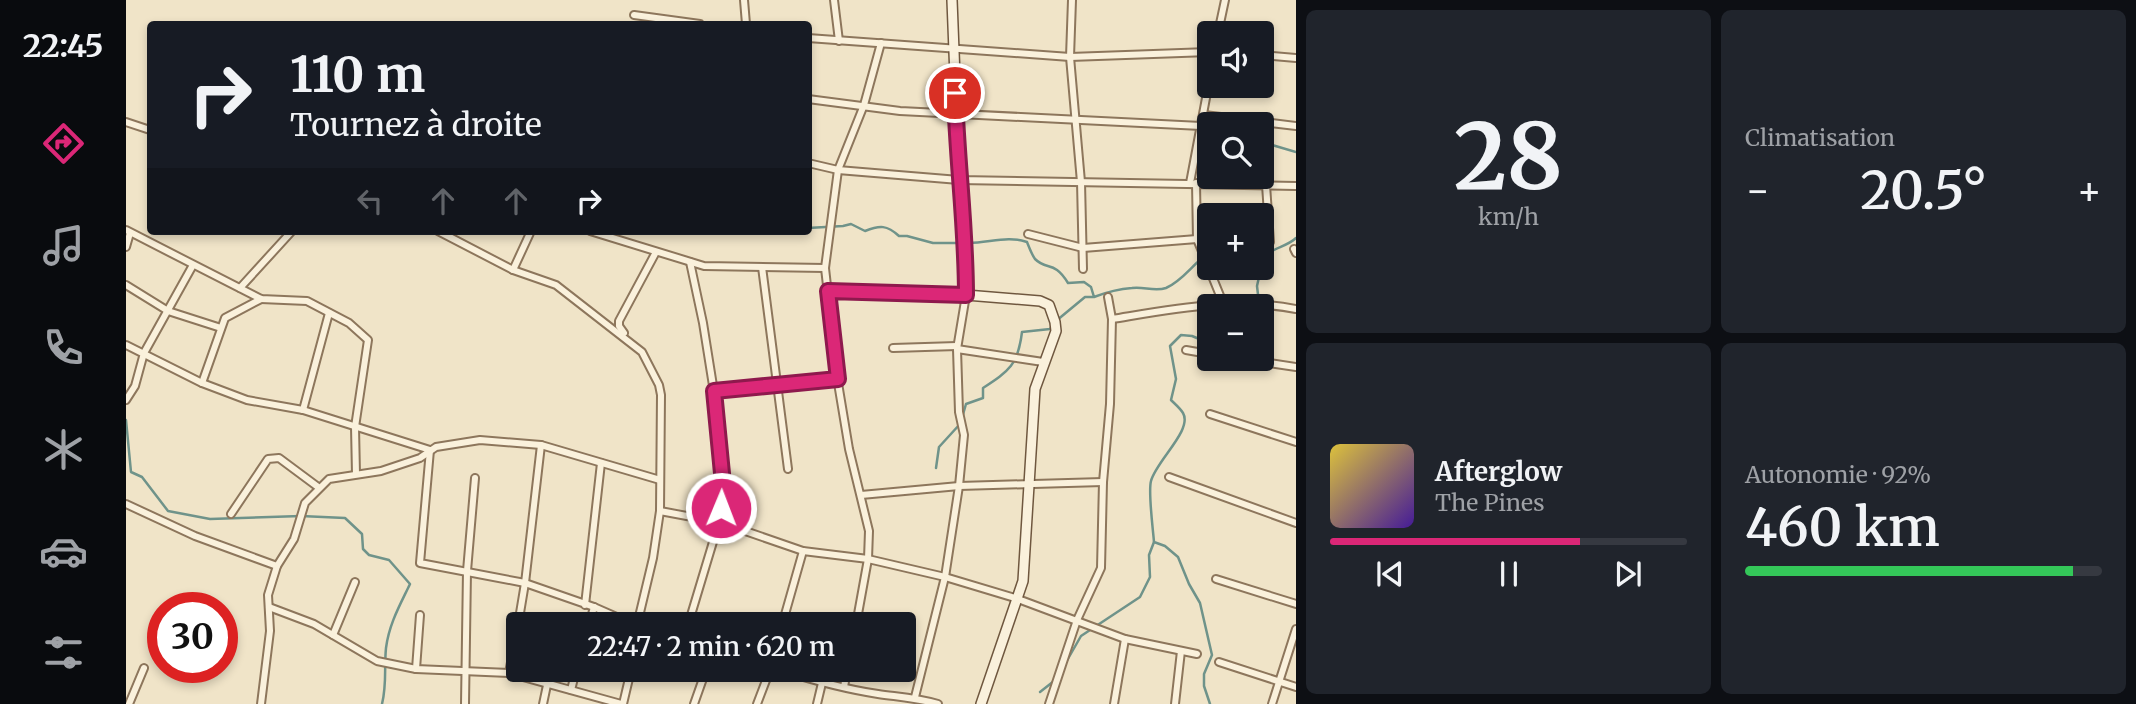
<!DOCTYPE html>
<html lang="fr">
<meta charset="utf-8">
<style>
:root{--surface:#171b24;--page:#20242c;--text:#f1f3f6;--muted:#9ea1a6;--line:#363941;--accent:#db2777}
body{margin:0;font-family:Merriweather,serif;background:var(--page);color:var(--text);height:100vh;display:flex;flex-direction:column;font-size:26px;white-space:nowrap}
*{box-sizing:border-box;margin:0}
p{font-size:23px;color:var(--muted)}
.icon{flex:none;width:38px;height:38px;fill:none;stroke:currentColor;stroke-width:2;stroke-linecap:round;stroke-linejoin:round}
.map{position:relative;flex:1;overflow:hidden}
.panel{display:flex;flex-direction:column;gap:10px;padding:10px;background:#0d0f14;width:840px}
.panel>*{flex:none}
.top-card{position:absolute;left:21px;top:21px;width:665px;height:214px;border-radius:7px;box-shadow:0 4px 10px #0003;background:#171b24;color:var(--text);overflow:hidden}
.controls{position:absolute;left:1071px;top:21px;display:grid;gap:14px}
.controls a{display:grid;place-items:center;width:77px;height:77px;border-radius:7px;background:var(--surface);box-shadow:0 4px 10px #0003;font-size:35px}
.speed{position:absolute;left:21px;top:592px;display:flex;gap:14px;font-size:35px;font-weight:700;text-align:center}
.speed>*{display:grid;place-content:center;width:91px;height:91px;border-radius:50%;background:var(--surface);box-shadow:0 4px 10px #0003;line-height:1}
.speed .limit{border:10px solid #d22;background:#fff;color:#111}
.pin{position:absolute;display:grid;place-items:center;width:60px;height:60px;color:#fff;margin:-30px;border:4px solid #fff;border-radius:50%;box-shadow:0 2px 7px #0007}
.me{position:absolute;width:77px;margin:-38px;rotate:1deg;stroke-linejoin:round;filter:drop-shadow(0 0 5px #0008)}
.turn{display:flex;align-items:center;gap:24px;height:147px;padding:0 28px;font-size:32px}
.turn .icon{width:91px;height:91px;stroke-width:2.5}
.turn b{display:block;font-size:49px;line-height:60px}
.lanes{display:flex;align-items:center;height:66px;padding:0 28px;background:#0003;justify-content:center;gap:35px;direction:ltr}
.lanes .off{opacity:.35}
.big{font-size:52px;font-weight:600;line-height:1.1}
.panel .tile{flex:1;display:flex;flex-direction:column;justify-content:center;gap:10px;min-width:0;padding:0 24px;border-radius:10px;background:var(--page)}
.panel .dial{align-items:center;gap:0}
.dial b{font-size:91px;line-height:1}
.song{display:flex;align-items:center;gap:21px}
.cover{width:84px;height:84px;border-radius:10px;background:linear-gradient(135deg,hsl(50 70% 55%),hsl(260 70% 35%))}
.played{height:7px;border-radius:4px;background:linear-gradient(90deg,var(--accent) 70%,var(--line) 70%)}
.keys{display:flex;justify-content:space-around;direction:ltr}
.heat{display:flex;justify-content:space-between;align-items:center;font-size:38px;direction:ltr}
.charge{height:10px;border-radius:5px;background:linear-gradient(90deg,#34c759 92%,var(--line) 0)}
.panel .tiles{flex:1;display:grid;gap:10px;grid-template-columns:repeat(2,1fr)}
.trip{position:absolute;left:380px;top:612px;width:410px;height:70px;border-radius:7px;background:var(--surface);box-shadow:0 4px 10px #0003;font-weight:600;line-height:70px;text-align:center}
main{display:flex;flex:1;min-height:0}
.tab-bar{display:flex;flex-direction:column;width:126px;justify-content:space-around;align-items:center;background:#090b0e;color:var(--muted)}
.tab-bar .icon{width:49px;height:49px}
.tab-bar .active{color:var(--accent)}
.tab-bar b{font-size:32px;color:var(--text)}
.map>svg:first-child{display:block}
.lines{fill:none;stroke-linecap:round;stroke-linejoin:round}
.stream{stroke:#6f938a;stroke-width:2.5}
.street-casing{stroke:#8d765c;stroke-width:10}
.secondary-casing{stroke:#6f573f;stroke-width:12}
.street{stroke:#faf1dc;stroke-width:6}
.secondary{stroke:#faf1dc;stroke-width:9}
.route-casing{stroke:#8e194d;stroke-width:18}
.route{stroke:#db2777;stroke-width:12}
</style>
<main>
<nav class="tab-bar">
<b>22:45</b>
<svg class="icon active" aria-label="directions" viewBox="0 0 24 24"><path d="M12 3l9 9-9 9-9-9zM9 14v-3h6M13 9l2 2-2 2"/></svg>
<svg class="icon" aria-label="music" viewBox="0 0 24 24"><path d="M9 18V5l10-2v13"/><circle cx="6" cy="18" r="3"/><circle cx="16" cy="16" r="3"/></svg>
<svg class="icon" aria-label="phone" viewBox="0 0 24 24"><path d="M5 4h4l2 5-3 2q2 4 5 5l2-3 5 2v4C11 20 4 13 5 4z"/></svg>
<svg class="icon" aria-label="climate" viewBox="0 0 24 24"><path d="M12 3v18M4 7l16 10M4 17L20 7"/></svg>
<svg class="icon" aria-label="car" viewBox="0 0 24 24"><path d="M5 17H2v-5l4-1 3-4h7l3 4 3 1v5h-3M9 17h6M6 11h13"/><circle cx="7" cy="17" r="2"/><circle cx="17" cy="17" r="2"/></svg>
<svg class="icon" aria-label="filters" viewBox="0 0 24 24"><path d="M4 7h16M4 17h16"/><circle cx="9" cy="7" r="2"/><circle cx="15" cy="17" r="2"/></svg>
</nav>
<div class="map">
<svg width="1170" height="704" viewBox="0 0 1170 704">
<rect width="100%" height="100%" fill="#f0e4c8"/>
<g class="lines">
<!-- stream -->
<g class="stream">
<path d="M1087,121l8,3"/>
<path d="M1136,142l34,10"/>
<path d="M682,228l35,-2 8,-2 14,7c15,-6 22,-6 34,5h8l26,7h29"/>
<path d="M843,243c20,0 39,-8 58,-1 2,5 5,13 8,17 12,12 19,1 33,24l16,-1 7,5 3,10c13,-5 24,-8 38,-9 11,-2 22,4 34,0 18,-8 27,-25 43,-35"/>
<path d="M1136,262c5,-14 24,-14 34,-24"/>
<path d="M1133,303l-2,-17 4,-18"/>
<path d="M1136,319l10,15 -3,11 -7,1"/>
<path d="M930,321l29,-24h8"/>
<path d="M1083,343l-17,-7 -11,-1 -11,11 6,33 -5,21c4,4 9,8 12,13 10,17 -27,48 -32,68 -3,11 2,48 3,61l11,4 13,11 11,27 11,19 12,52 -8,19v12l6,18"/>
<path d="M836,418l4,-14 17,-6v-10c26,-17 35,-23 39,-56l28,-3 2,-3"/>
<path d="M0,420l5,52 11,5 26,34 42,8 91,-3 44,2 17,16 1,15 6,6 20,5 21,24c-10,21 -21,40 -24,64 -2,19 1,37 -4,56"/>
<path d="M810,468l3,-21 21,-23"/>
<path d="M939,664l16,-28 59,-39 10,-20 -1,-22 5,-13"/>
<path d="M914,692l14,-11"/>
</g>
<!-- street casing -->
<g class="street-casing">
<g id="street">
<path d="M618,0l2,24"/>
<path d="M708,0l5,41"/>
<path d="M946,0l-2,57 11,125 2,87"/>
<path d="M508,15l66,9"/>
<path d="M1092,33l7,-33"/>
<path d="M682,38l262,19 139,-5"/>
<path d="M1136,55l34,3"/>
<path d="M682,99l92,12 301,15"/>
<path d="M1078,115l92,11"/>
<path d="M0,122l24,8"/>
<path d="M682,163l30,7 121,10 337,6"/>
<path d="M1064,183l19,-101"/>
<path d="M1070,183l1,56 26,64"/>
<path d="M1140,185l4,57"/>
<path d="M0,230l135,69 46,2 42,22 19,17 -13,87 1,47"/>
<path d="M312,231l75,39 43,15 86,67 17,33 2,10 -1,116 -7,47 -16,67"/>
<path d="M464,231l114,35 121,2"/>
<path d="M902,234l55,14 114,-9"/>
<path d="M0,247l4,-14"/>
<path d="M1168,249l2,4"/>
<path d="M636,267l26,202"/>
<path d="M387,270l18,-39"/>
<path d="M0,285l42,26 53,17"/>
<path d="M114,288l52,-57"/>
<path d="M702,291l138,4 -9,54 2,63 5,23 -5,51 -14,91 -30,120"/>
<path d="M986,319c62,-10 121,-22 184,-10"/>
<path d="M498,333l-5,-7v-5l37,-69"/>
<path d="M0,345l76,38 45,17 56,10 127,40"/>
<path d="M767,348l64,-2"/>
<path d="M831,349l86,13"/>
<path d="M1060,350l23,4"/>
<path d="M1116,359l54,8"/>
<path d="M76,383l23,-65 36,-19"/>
<path d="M588,392l124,-13"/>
<path d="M0,400l9,-14 9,-33 49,-88"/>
<path d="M177,410l26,-97"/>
<path d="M1084,414l86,28"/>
<path d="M304,450l-10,113 105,20 69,24 41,18"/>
<path d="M1043,477l127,46"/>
<path d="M735,495l98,-9 144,-4"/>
<path d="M0,504l69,32 82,30"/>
<path d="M534,511l59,11 84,29 65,8 77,18 73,22 107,40 72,15"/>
<path d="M105,514l37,-55 11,-1 39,29"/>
<path d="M1090,579l80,25"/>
<path d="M459,605l16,-142"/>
<path d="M143,607l45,17 63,37 39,8 93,4 112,31"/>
<path d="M392,625l7,-42 16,-138"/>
<path d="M463,625l5,-18"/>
<path d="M562,625l31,-103 5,-28 -10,-102 -11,-69 -13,-61"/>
<path d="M656,625l21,-74"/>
<path d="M730,625l12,-66 1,-28 -20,-82 -11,-66 -13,-115 13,-98 26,-65 17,-62"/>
<path d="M207,635l22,-53"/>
<path d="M1093,662l77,25"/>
<path d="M290,669l4,-54"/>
<path d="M654,670c32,10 64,19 98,24 21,3 39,4 60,10"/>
<path d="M383,673l9,-48"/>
<path d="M718,687l3,-17"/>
<path d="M445,690l5,-20"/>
<path d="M3,704l15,-36"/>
<path d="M135,704l9,-73 -2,-36 9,-29 17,-27 11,-36 24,-24 52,-8 39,-13 16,-11 44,-7 61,5 119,35"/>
<path d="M339,704l2,-133 8,-93"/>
<path d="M417,704l4,-19"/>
<path d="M497,704l8,-34"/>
<path d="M568,704l12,-34"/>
<path d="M631,704l13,-34"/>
<path d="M691,704l5,-21"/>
<path d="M923,704l28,-84 24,-52 2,-86 7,-78 2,-85 -4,-22"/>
<path d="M988,704l11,-65"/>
<path d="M1049,704l6,-53"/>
<path d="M1146,704l24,-75"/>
</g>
</g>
<!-- secondary casing -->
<g class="secondary-casing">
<path id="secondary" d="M826,0l7,180 6,54 1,61 74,6 9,4 6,17 1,9 -21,58 -12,192 -42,123"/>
</g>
<!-- street -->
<use href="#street" class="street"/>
<!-- secondary -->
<use href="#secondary" class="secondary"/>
</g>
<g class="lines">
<!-- route casing -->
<g class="route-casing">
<path id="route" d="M595,508l3,-14 -10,-103 124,-12 -10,-88 138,4c0,-68 -9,-134 -11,-202"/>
</g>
<!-- route -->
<use href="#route" class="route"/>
</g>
</svg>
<div class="controls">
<a><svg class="icon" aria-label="sound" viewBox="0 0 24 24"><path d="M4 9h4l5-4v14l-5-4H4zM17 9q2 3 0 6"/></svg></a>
<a><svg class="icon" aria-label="search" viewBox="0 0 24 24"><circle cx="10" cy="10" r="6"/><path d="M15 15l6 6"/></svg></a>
<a>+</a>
<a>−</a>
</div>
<div class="speed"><div class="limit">30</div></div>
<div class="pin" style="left:829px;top:93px;background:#d93025"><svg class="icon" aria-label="arrive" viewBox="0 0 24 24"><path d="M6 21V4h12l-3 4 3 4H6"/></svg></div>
<svg class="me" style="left:595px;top:508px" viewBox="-20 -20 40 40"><circle r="17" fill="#db2777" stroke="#fff" stroke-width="3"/><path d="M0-11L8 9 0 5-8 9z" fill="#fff"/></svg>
<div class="trip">22:47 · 2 min · 620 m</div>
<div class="top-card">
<div class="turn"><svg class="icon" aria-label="right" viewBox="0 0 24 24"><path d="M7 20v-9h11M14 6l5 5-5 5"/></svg><div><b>110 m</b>Tournez à droite</div></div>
<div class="lanes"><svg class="icon off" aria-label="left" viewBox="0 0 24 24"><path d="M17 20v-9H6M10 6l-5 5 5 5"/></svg><svg class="icon off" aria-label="ahead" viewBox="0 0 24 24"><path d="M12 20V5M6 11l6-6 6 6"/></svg><svg class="icon off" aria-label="ahead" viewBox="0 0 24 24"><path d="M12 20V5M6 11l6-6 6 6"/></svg><svg class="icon" aria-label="right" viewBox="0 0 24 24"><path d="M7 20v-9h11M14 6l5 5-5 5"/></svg></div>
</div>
</div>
<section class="panel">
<div class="tiles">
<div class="tile dial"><b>28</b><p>km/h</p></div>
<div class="tile"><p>Climatisation</p>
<div class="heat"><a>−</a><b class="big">20.5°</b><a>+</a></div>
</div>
<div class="tile">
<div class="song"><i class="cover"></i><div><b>Afterglow</b><p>The Pines</p></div></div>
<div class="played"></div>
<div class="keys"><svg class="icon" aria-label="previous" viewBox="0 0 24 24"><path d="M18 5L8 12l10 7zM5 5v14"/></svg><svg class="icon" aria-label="pause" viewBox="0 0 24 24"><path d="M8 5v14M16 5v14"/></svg><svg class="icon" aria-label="next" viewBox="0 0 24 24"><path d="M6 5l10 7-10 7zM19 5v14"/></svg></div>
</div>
<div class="tile"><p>Autonomie · 92%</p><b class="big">460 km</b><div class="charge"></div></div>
</div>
</section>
</main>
